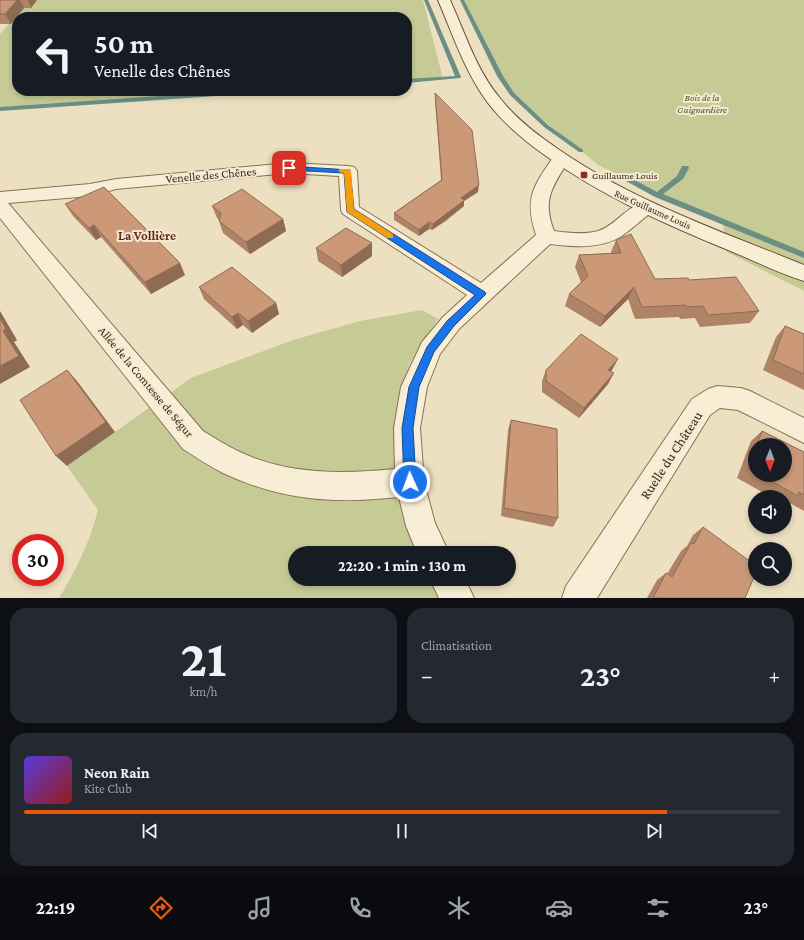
<!DOCTYPE html>
<html lang="fr">
<meta charset="utf-8">
<style>
:root{--surface:#171b24;--page:#242831;--text:#f1f3f6;--muted:#9ea1a6;--line:#363941;--accent:#ea580c}
body{margin:0;font-family:"Crimson Pro",serif;background:var(--page);color:var(--text);height:100vh;display:flex;flex-direction:column;font-size:15px;white-space:nowrap}
*{box-sizing:border-box;margin:0}
p{font-size:13px;color:var(--muted)}
.icon{flex:none;width:22px;height:22px;fill:none;stroke:currentColor;stroke-width:2;stroke-linecap:round;stroke-linejoin:round}
.map{position:relative;height:598px;overflow:hidden}
.drawer{display:flex;flex-direction:column;gap:10px;padding:10px;background:#0d0f14;flex:1}
.drawer>*{flex:none}
.hud{position:absolute;left:12px;top:12px;width:400px;height:84px;border-radius:16px;box-shadow:0 2px 6px #0003;background:#171b24;color:var(--text);overflow:hidden}
.needle{width:26px;rotate:180deg}
.fabs{position:absolute;left:748px;top:438px;display:grid;gap:8px}
.fabs a{display:grid;place-items:center;width:44px;height:44px;border-radius:50%;background:var(--surface);box-shadow:0 2px 6px #0003;font-size:20px}
.speed{position:absolute;left:12px;top:534px;display:flex;gap:8px;font-size:20px;font-weight:700;text-align:center}
.speed>*{display:grid;place-content:center;width:52px;height:52px;border-radius:50%;background:var(--surface);box-shadow:0 2px 6px #0003;line-height:1}
.speed .limit{border:6px solid #d22;background:#fff;color:#111}
.pin{position:absolute;display:grid;place-items:center;width:34px;height:34px;color:#fff;margin:-17px;border-radius:8px;box-shadow:0 2px 6px #0006}
.me{position:absolute;width:44px;margin:-22px;rotate:358deg;stroke-linejoin:round;filter:drop-shadow(0 0 3px #0008)}
.turn{display:flex;align-items:center;gap:14px;height:84px;padding:0 16px;font-size:18px}
.turn .icon{width:52px;height:52px;stroke-width:2.5}
.turn b{display:block;font-size:28px;line-height:34px}
.big{font-size:30px;font-weight:700;line-height:1.1}
.drawer .tile{flex:1;display:flex;flex-direction:column;justify-content:center;gap:6px;min-width:0;padding:0 14px;border-radius:16px;background:var(--page)}
.drawer .dial{align-items:center;gap:0}
.dial b{font-size:52px;line-height:1}
.song{display:flex;align-items:center;gap:12px}
.cover{width:48px;height:48px;border-radius:6px;background:linear-gradient(135deg,hsl(250 70% 55%),hsl(0 70% 35%))}
.played{height:4px;border-radius:2px;background:linear-gradient(90deg,var(--accent) 85%,var(--line) 85%)}
.keys{display:flex;justify-content:space-around;direction:ltr}
.heat{display:flex;justify-content:space-between;align-items:center;font-size:22px;direction:ltr}
.drawer .tiles{flex:1;display:grid;gap:10px;grid-template-columns:1fr 1fr}
.tile:last-child{grid-column:span 2}
.trip{position:absolute;left:288px;top:546px;width:228px;height:40px;border-radius:20px;background:var(--surface);box-shadow:0 2px 6px #0003;font-weight:700;line-height:40px;text-align:center}
.menu{display:flex;height:64px;justify-content:space-around;align-items:center;background:#090b0e;color:var(--muted)}
.menu .icon{width:28px;height:28px}
.menu .on{color:var(--accent)}
.menu b{font-size:18px;color:var(--text)}
.map>svg:first-child{display:block}
.green{fill:#c6cb96}
.lines{fill:none;stroke-linecap:round;stroke-linejoin:round}
.stream{fill:#6b8e85;fill-rule:evenodd}
.street-casing{stroke:#877159;stroke-width:2}
.secondary-casing{stroke:#69523c;stroke-width:2}
.street{fill:#f8edd5;fill-rule:evenodd}
.secondary{fill:#f8edd5;fill-rule:evenodd}
.wall{fill:#af8466;fill-rule:evenodd}
.shaded-wall{fill:#8e6b53}
.building{fill:#cb9977;stroke:#8e6b53}
.route{fill:#1a73e8;stroke:#114b97}
.slow{fill:#f59e0b}
.poi-dot{fill:#952a2c;stroke:#f5ead1;stroke-width:1.5}
.labels{text-anchor:middle;stroke-width:4;stroke-linejoin:round;paint-order:stroke}
.far-park-label{font-size:10px;font-style:italic;fill:#485324;stroke:#f5ead1}
.far-poi-label{font-size:10px;fill:#37291d;stroke:#f5ead1;text-anchor:start}
.far-street-label{font-size:10px;fill:#37291d;stroke:#f5ead1}
.street-label{font-size:12px;fill:#37291d;stroke:#f5ead1}
.neighbourhood-label{font-size:13px;font-weight:bold;fill:#632b1d;stroke:#f5ead1}
.near-street-label{font-size:14px;fill:#37291d;stroke:#f5ead1}
</style>
<div class="map">
<svg width="804" height="598" viewBox="0 0 804 598">
<rect width="100%" height="100%" fill="#ede0c1"/>
<!-- green -->
<g class="green">
<path d="M29,0h394l20,79 -36,3v-65h-390v74h244l-261,17v-74z"/>
<path d="M464,0h340v291l-77,-39 -4,-27 -125,-60 -86,-71z"/>
<path d="M422,310l16,9 -28,44 -9,32 27,158h-133v26h145l8,19h-389c18,-30 30,-54 39,-88l-31,-44 124,-88 102,-38 67,-19z"/>
</g>
<g class="lines">
<!-- stream -->
<g class="stream">
<path d="M424,0h4l33,77 -1,1 -53,5v-4l48,-3z"/>
<path d="M460,0h4l39,76 11,17 34,32 35,25v2h-4l-35,-25 -34,-32 -13,-19z"/>
<path d="M233,91h29l-3,2 -259,18v-4z"/>
<path d="M682,166h6l1,2 -6,11 -20,15 141,58v6l-149,-61 -29,-16 1,-2h6l24,13 20,-16z"/>
</g>
<!-- street casing -->
<g class="street-casing">
<g id="street">
<path d="M560,155l6,1 3,4c-17,27 -27,40 -15,71 14,2 30,4 44,0 19,-5 33,-33 54,-27l2,4 -2,4c-11,8 -21,18 -32,25 -21,12 -46,10 -70,7l-91,85 -19,25 -13,33 -7,41 4,54 11,41 14,30h-32l-11,-27 -7,-29c-65,7 -116,4 -176,-24 -14,-7 -27,-16 -40,-24l-183,-231v-26l90,-8 26,-5 173,-16 59,3 6,1 3,4 2,36 122,76 55,-48c-12,-37 -3,-48 18,-79zM289,173l50,3 2,34 2,4 124,81 -24,22 -21,25 -21,45 -7,41 1,41c-51,5 -107,6 -155,-17 -13,-6 -25,-14 -37,-21l-195,-228 82,-7 26,-7z"/>
<path d="M717,386l24,2 9,3 54,27v25l-66,-33 -18,-2 -10,7 -113,183h-35l4,-12 126,-187 16,-10z"/>
<path d="M430,579h35l9,19h-35z"/>
</g>
</g>
<!-- secondary casing -->
<g class="secondary-casing">
<path id="secondary" d="M438,0h12c15,33 26,69 49,97 16,21 37,37 59,52 75,52 162,82 246,116v16c-26,-8 -51,-21 -76,-31 -63,-26 -126,-54 -182,-94 -21,-15 -42,-32 -58,-53 -23,-31 -35,-68 -50,-103z"/>
</g>
<!-- street -->
<use href="#street" class="street"/>
<!-- secondary -->
<use href="#secondary" class="secondary"/>
</g>
<!-- wall -->
<g class="wall">
<path d="M0,0h37l-6,8h-7l-13,16h-11z"/>
<path d="M435,93l43,99 -14,9v5l-18,15 -14,9 -3,-1 -10,7 -25,-16v-7l47,-33 -6,-81z"/>
<path d="M65,204l120,71 -34,19 -50,-57 -5,3 -23,-24z"/>
<path d="M212,206l71,13 3,12 -36,23 -27,-21 -4,-12v-1l-2,-2z"/>
<path d="M616,240l39,39 34,1 70,31 -9,12 -50,4 -5,-9 -15,1 -1,-2 -44,2 -7,-20 -28,28 -35,-21 4,-12 12,-12 -6,-15 4,-12 32,-2v-1z"/>
<path d="M372,243v13l-30,21 -24,-16 -2,-13z"/>
<path d="M199,287l77,16 3,11 -27,19 -9,-8 -6,4 -33,-30z"/>
<path d="M785,326l19,8v56l-41,-20 13,-33z"/>
<path d="M546,370h66l-1,1 -3,13 -29,34 -37,-26v-11z"/>
<path d="M511,420l47,98 -5,9 -52,-11 7,-86z"/>
<path d="M762,431l42,21v59l-16,-9 -3,2v-7h-14l-34,-19 14,-37zM755,445h30v30h-30z"/>
<path d="M703,527l42,71h-98l10,-18 9,-7 1,1 14,-23 6,-5 6,-11z"/>
</g>
<!-- shaded-wall -->
<g class="shaded-wall">
<path d="M17,0h3l4,8 -13,16 -6,-10z"/>
<path d="M28,0h9l-6,8z"/>
<path d="M479,185l-1,7 -14,9v5l-32,24 1,-6 28,-26z"/>
<path d="M283,219l3,12 -36,23 -4,-12z"/>
<path d="M429,222v7l-10,7v-6z"/>
<path d="M94,225l7,12 -5,3 -7,-12z"/>
<path d="M372,243v13l-30,21 -1,-12z"/>
<path d="M180,263l5,12 -34,19 -6,-12z"/>
<path d="M634,287l-6,12 -28,28 5,-11z"/>
<path d="M276,303l3,11 -27,19 -4,-12z"/>
<path d="M0,311l17,29 -3,2 16,25 -30,17v-18l3,-35 -3,-13z"/>
<path d="M238,313l5,12 -6,4 -5,-12z"/>
<path d="M618,359l-6,11 -9,11 5,-11z"/>
<path d="M67,370l10,11 38,51 -48,34 -11,-10z"/>
<path d="M614,373l-6,11 -29,34 5,-10z"/>
</g>
<!-- building -->
<g class="building">
<path d="M0,0h17l-12,14h-5z"/>
<path d="M435,93l37,37 7,55 -18,13 4,2 -19,14 -13,10 -4,-2 -10,8 -25,-17 48,-33z"/>
<path d="M104,187l76,76 -35,19 -51,-57 -5,3 -24,-24z"/>
<path d="M242,189l41,30 -37,23 -27,-21 2,-8 -9,-7z"/>
<path d="M346,228l26,15 -31,22 -25,-17z"/>
<path d="M631,234l24,45 33,-1 1,2 47,-3 23,34 -51,4 -5,-9 -16,1 -1,-2 -44,2 -8,-20 -29,29 -36,-22 19,-18 -9,-21 42,-2 -5,-13z"/>
<path d="M232,267l44,36 -28,18 -10,-8 -6,4 -33,-30z"/>
<path d="M0,318l6,11 -3,2 16,25 -19,10z"/>
<path d="M785,326l19,8v40l-31,-14z"/>
<path d="M581,334l37,25 -10,11 6,3 -30,35 -38,-27v-11z"/>
<path d="M67,370l39,52 -50,34 -36,-56z"/>
<path d="M511,420l46,9 1,89 -54,-10z"/>
<path d="M762,431l42,21v43l-5,-3 -1,4 -38,-21h25v-30h-28z"/>
<path d="M755,450v22l-7,-4z"/>
<path d="M703,527l52,38v10l-10,23h-92l13,-25 6,4 19,-34 3,1z"/>
</g>
<!-- route -->
<path class="route" d="M287,166l63,4 4,39 131,83 1,2 -32,32 -20,26 -15,35 -6,41 3,54 -2,4 -4,2 -5,-2 -1,-4 -2,-54 7,-41 18,-40 20,-26 28,-26 -128,-83 -3,-39 -55,-3 -2,-1z"/>
<!-- slow -->
<path class="slow" d="M339,169h9l3,2 3,38 39,25v4h-6l-40,-26 -3,-39 -5,-1z"/>
<!-- markers -->
<rect class="poi-dot" x="580" y="171" width="8" height="8" rx="2"/>
<g class="labels">
<!-- far-park labels -->
<g class="far-park-label">
<text x="702" y="101">Bois de la<tspan x="702" dy="12">Guignardière</tspan></text>
</g>
<!-- far-poi labels -->
<g class="far-poi-label">
<text x="592" y="179">Guillaume Louis</text>
</g>
<!-- far-street labels -->
<g class="far-street-label">
<text transform="translate(653 209) rotate(24)" y="4">Rue Guillaume Louis</text>
</g>
<!-- street labels -->
<g class="street-label">
<text transform="translate(211 175) rotate(-5)" y="4">Venelle des Chênes</text>
<text transform="translate(146 382) rotate(50)" y="4">Allée de la Comtesse de Ségur</text>
</g>
<!-- neighbourhood labels -->
<g class="neighbourhood-label">
<text x="147" y="240">La Vollière</text>
</g>
<!-- near-street labels -->
<g class="near-street-label">
<text transform="translate(671 455) rotate(-57)" y="5">Ruelle du Château</text>
</g>
</g>
</svg>
<div class="fabs">
<a><svg class="needle" viewBox="-14 -14 28 28"><path d="M0-13l5 13h-10z" fill="#e53935"/><path d="M0 13l5-13h-10z" fill="#9ea1a6"/></svg></a>
<a><svg class="icon" aria-label="sound" viewBox="0 0 24 24"><path d="M4 9h4l5-4v14l-5-4H4zM17 9q2 3 0 6"/></svg></a>
<a><svg class="icon" aria-label="search" viewBox="0 0 24 24"><circle cx="10" cy="10" r="6"/><path d="M15 15l6 6"/></svg></a>
</div>
<div class="speed"><div class="limit">30</div></div>
<div class="pin" style="left:289px;top:168px;background:#d93025"><svg class="icon" aria-label="arrive" viewBox="0 0 24 24"><path d="M6 21V4h12l-3 4 3 4H6"/></svg></div>
<svg class="me" style="left:410px;top:482px" viewBox="-20 -20 40 40"><circle r="17" fill="#1a73e8" stroke="#fff" stroke-width="3"/><path d="M0-11L8 9 0 5-8 9z" fill="#fff"/></svg>
<div class="trip">22:20 · 1 min · 130 m</div>
<div class="hud">
<div class="turn"><svg class="icon" aria-label="left" viewBox="0 0 24 24"><path d="M17 20v-9H6M10 6l-5 5 5 5"/></svg><div><b>50 m</b>Venelle des Chênes</div></div>
</div>
</div>
<section class="drawer">
<div class="tiles">
<div class="tile dial"><b>21</b><p>km/h</p></div>
<div class="tile"><p>Climatisation</p>
<div class="heat"><a>−</a><b class="big">23°</b><a>+</a></div>
</div>
<div class="tile">
<div class="song"><i class="cover"></i><div><b>Neon Rain</b><p>Kite Club</p></div></div>
<div class="played"></div>
<div class="keys"><svg class="icon" aria-label="previous" viewBox="0 0 24 24"><path d="M18 5L8 12l10 7zM5 5v14"/></svg><svg class="icon" aria-label="pause" viewBox="0 0 24 24"><path d="M8 5v14M16 5v14"/></svg><svg class="icon" aria-label="next" viewBox="0 0 24 24"><path d="M6 5l10 7-10 7zM19 5v14"/></svg></div>
</div>
</div>
</section>
<nav class="menu">
<b>22:19</b>
<svg class="icon on" aria-label="directions" viewBox="0 0 24 24"><path d="M12 3l9 9-9 9-9-9zM9 14v-3h6M13 9l2 2-2 2"/></svg>
<svg class="icon" aria-label="music" viewBox="0 0 24 24"><path d="M9 18V5l10-2v13"/><circle cx="6" cy="18" r="3"/><circle cx="16" cy="16" r="3"/></svg>
<svg class="icon" aria-label="phone" viewBox="0 0 24 24"><path d="M5 4h4l2 5-3 2q2 4 5 5l2-3 5 2v4C11 20 4 13 5 4z"/></svg>
<svg class="icon" aria-label="climate" viewBox="0 0 24 24"><path d="M12 3v18M4 7l16 10M4 17L20 7"/></svg>
<svg class="icon" aria-label="car" viewBox="0 0 24 24"><path d="M5 17H2v-5l4-1 3-4h7l3 4 3 1v5h-3M9 17h6M6 11h13"/><circle cx="7" cy="17" r="2"/><circle cx="17" cy="17" r="2"/></svg>
<svg class="icon" aria-label="filters" viewBox="0 0 24 24"><path d="M4 7h16M4 17h16"/><circle cx="9" cy="7" r="2"/><circle cx="15" cy="17" r="2"/></svg>
<b>23°</b>
</nav>
